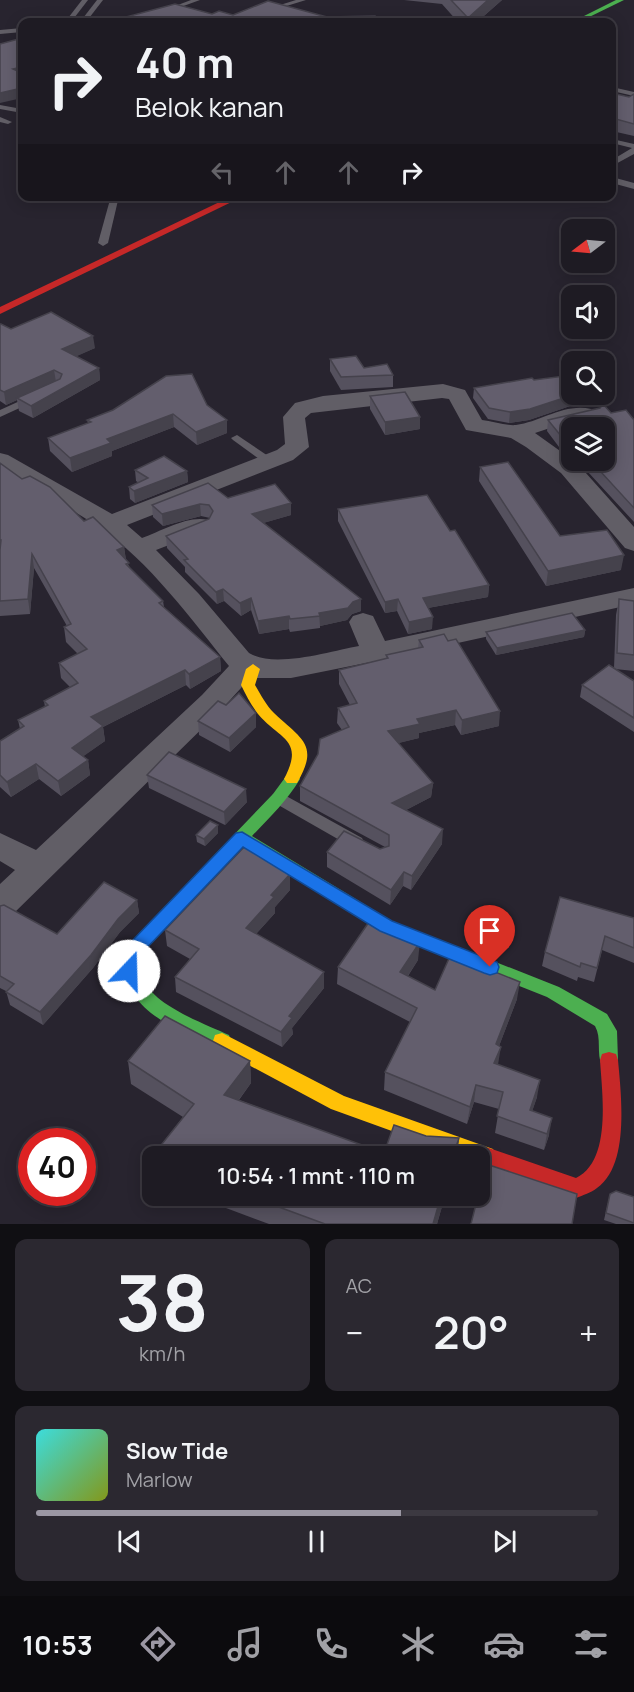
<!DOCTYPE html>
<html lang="id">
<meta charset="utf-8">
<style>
:root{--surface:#1e1b23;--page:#2b2830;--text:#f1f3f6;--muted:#a1a1a6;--line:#3c3941;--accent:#9b97a3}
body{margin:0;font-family:Manrope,sans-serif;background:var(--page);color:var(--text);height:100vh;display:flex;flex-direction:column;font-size:22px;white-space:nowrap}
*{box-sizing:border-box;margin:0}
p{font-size:20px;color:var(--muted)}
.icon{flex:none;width:33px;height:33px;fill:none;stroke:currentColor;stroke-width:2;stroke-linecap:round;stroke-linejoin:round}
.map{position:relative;height:1224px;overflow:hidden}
.side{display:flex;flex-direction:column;gap:15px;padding:15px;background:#100f13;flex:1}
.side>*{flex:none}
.top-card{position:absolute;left:18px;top:18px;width:598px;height:183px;border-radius:12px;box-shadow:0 3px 15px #0003,0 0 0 2px var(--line);background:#1e1b23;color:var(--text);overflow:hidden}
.needle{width:39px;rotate:254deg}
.fabs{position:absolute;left:561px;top:219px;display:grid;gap:12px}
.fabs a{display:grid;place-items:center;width:54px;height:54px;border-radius:12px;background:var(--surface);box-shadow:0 3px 15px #0003,0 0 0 2px var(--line);font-size:30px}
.speed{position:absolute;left:18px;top:1128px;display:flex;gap:12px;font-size:30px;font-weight:700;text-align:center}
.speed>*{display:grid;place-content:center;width:78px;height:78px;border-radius:50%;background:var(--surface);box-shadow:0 3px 15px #0003,0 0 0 2px var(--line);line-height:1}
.speed .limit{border:9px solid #d22;background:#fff;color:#111}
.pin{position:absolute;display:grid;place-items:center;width:51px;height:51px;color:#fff;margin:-62px -26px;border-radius:50% 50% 50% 0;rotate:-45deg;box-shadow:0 0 6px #0007}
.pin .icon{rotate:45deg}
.me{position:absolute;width:66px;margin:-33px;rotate:21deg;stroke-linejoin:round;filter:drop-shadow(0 0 4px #0008)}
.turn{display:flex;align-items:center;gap:21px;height:126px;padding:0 18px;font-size:27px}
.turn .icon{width:78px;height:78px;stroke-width:2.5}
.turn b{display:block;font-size:42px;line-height:51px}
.lanes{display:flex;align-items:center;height:57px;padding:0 18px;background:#0003;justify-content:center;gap:30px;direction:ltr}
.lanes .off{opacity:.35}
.big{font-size:45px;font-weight:600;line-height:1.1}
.side .widget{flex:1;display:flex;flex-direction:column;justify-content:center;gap:9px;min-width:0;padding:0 21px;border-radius:12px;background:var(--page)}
.side .dial{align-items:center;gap:0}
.dial b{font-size:78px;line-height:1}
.song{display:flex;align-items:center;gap:18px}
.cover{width:72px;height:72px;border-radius:9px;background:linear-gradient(135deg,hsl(180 70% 55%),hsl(70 70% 35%))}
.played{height:6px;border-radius:3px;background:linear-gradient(90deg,var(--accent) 65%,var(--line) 65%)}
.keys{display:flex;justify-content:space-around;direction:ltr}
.heat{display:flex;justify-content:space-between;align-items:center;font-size:33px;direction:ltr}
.side .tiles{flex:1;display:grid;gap:15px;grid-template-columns:1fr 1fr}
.widget:last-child{grid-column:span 2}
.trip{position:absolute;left:142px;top:1146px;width:348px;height:60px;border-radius:12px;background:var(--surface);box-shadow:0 3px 15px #0003,0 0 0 2px var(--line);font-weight:600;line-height:60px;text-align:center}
.menu{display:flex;height:96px;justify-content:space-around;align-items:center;background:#0c0b0e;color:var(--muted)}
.menu .icon{width:42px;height:42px}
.menu .current{color:var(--accent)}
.menu b{font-size:27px;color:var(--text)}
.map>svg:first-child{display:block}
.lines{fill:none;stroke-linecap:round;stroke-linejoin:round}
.lane{fill:#615e66;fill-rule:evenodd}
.street{fill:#615e66;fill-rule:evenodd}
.fast{fill:#4caf50;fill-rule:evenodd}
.slow{fill:#ffc107;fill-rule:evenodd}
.jam{fill:#c62828;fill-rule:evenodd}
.wall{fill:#55515e}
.shaded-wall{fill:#45424c}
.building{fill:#635e6d;stroke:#45424c;stroke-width:1.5}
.route{fill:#1a73e8;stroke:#114b97;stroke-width:1.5}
</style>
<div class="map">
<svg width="634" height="1224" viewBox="0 0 634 1224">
<rect width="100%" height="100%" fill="#28242f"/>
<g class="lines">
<!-- lane -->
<g class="lane">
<path d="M82,0h6l-17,22h-6z"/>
<path d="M97,0h6l-17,22h-6z"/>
<path d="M191,0h9l-33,12 -5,-1z"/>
<path d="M296,0h10l-39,12 -3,-2z"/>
<path d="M143,15l2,3 -18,4h-10z"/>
<path d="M22,28v4l-22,2v-4z"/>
<path d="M612,87l22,5v4l-22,-5z"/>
<path d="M0,105l22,4v4l-22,-4z"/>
<path d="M0,117l12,5 -4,2 -8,-2z"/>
<path d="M612,139l22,5v10l-22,12v-6l20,-12 -20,-5z"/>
<path d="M612,177l22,6v6l-22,-6z"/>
<path d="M111,196h8l-11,47 -5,3 -5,-3z"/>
<path d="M33,395l5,3 -1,2 -37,17v-7z"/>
<path d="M237,435l37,25 2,2 -2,2h-8l-33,-24 -2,-2z"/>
<path d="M279,792l83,46 2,4 -2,4 -6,2 -6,-2 -77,-44 -2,-4 2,-4z"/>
</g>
<!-- street -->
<path class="street" d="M443,384l22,6 17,30c10,1 24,6 34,5 25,-3 48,-22 75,-16l3,5 -3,5 -32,6 -24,8 42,30 57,64v24l-9,-3 -64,-75 -35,-26 -15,-9 -45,-8 -17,-31 -7,-1 -131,15 -6,5 4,29 -16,13 -166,65 15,13c20,-7 46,-23 66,-18l3,5 -3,5 -52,20 43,44 50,59c25,16 82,-2 110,-7l-10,-24 4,-6 10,-3 10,3 12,25 249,-53v16l-258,57 -85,17h-41l-28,31 -210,206 -12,4v-35l15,-14 -15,-9v-28l36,17 166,-155 27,-29c-36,-45 -81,-106 -129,-138 -32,-22 -67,-39 -100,-58v-17l8,2 104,59 165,-64 8,-6 -2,-27 12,-14 28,-7z"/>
<!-- fast -->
<g class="fast">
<path d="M616,0h8l-45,22h-7z"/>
<path d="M292,773l5,2 3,4c-13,22 -31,39 -48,57l140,85 167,66 48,27 10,17 1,29 -2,6 -7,2 -7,-2c-6,-13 0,-28 -7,-40l-48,-29 -167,-66 -137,-85 -98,104c-3,10 -6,18 -2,28 9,27 62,46 86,57l2,6 -2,6 -7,2c-44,-16 -120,-49 -91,-107l142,-148 14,-19z"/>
</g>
<!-- slow -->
<g class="slow">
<path d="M253,664l7,5 -5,16c6,10 11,20 19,28 27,26 46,31 23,70h-10l-3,-4c21,-40 -4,-39 -26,-65 -7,-9 -12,-19 -17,-29l5,-16z"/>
<path d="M222,1033l122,63 149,53 3,7 -3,7 -7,2 -6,-2v-7h-19l-130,-47 -116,-62 -2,-6 2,-6z"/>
</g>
<!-- jam -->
<g class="jam">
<path d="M232,196h12l-244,118v-7z"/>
<path d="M609,1052l7,2 2,6c3,34 12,105 -21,128 -6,5 -14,7 -21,10l-96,-35v-7h-4l3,-7 7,-2 90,31c36,-17 26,-85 24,-118l2,-6z"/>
</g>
</g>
<!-- wall -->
<g class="wall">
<path d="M404,0h98l-25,22h-19l-16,-18z"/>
<path d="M212,14l115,3 48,5h-248l-1,-5z"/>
<path d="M612,93l17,4 5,-3v42l-22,-5z"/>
<path d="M0,324l11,5 84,19 -19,8 23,12 1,12 -67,38 -14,-7 -2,-11 -11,5 -6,-4z"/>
<path d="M330,359l63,16v12l-52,3 -11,-19z"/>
<path d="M534,380l38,14h21l-1,10h-16l-47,16 -20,3 -21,-4 -15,-21 1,-10z"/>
<path d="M370,396l50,33 -35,6 -15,-26z"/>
<path d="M207,405l20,15v13l-30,12 -23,-18 -62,24v5l-40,16 -22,-21 -2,-13 40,-15 -1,-3z"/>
<path d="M611,413l23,7v102l-57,-62h27l-32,-32v28l-13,-9 -12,-16 1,-11z"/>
<path d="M0,463l84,58 40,26 2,13 4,8 33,33 1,6 56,50 1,14 -31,18 -4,-4 -83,42 2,14 -22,15 5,4 2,15 -29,21 -22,-17 -28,18 -11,-10v-46l20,-12 -2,-9 27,-13 -1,-6 26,-14 -9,-9 -2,-15 19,-9 -12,-12 -2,-15 3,-1 -33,-58 -4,46 -30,2z"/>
<path d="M480,467l80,69 61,34 -75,16 -67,-105z"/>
<path d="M135,470l52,1 1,11 -53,21 -5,-4 -1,-12 10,-4 -3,-2z"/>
<path d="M228,498l63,5v12l-28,8 98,88 -9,3 -5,6 -27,6v2l-30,4 -1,-3 -30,5 -8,-24 -10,6 -17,-15 -7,3 -32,-32v-5l-18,-19 -1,-12 43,-17 1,-1 -9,-2 -38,10 -10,-9 -1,-12z"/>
<path d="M338,509l112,22 39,54 -1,12 -60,11 4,21 -24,5 -11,-23 -12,2 -47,-92z"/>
<path d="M619,599l15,2v70l-19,-2 19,12v51l-54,-35 2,-12 32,-17 2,-53z"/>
<path d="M585,630l-1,7 -88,18 -10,-16v-7z"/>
<path d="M419,640l80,86 -38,9 -6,-10 -36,8v5l-21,5 35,40 -2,14 -25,13 36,34 -31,46 -8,-4 -13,19 -63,-38v-15l53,-3 5,-2 -85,-46v-15l42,-56 -5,-7 1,-15 12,-3 -11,-21v-14l47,-11v-4l32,-7z"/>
<path d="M226,705l30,8v14l-26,25 -31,-17 -1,-14z"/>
<path d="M147,775l100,27 -22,23 -76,-37z"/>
<path d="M218,833l-13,13 -8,-4 -1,-7z"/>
<path d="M290,874v16l-15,17v6l-19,21 68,38v16l-32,40 1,6 -11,13 -106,-55 -1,-15 15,-18 -23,-13 -2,-16z"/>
<path d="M137,900l2,13 -19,19 -27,36 -50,57 -33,-20 -4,-14 -6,-3v-82l57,28z"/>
<path d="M634,918v45l-32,-13 -8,32 -16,-5 -1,4 -35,-15 3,-14z"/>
<path d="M418,960l-10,16 27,14 82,9 -18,47 -1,18 39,33 -5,14 17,24 -5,15 -49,-17 4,-24 -25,-7 -7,22 -83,-34 1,-18 25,-50 -73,-38 1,-17z"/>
<path d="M128,1061h122l1,22 -12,17 145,53 42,-17 33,2 -2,18h-303v-2l29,-37 -52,-33z"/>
<path d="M610,1194l24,3v27h-18l-12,-4z"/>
<path d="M194,1196h251l-8,28h-168z"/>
</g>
<!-- shaded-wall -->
<g class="shaded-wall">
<path d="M488,0h14l-25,22h-10l1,-4z"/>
<path d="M22,67v9l-9,-7z"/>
<path d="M22,88v10l-22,5v-10z"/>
<path d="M93,336l2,12 -31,14 -2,-13z"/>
<path d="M99,368l1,12 -67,38 -2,-12z"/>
<path d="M54,370l2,12 -39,16v2l-11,5 -2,-13z"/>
<path d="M576,394h2l-2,10 -47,16 -20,3 1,-11z"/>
<path d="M173,414l1,13 -62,24v5l-40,16 -2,-14 37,-19z"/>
<path d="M420,417v12l-35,6v-13z"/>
<path d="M227,420v13l-30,12 -1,-13z"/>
<path d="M187,471l1,11 -53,21 -1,-12z"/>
<path d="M291,503v12l-38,11 -1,-12z"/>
<path d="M200,504l1,12 -38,10 -1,-12z"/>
<path d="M124,547l2,14 -9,-11z"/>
<path d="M32,554l2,14 -4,46 -2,-15z"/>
<path d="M624,555l-3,15 -75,16 2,-15z"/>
<path d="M489,585l-1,12 -66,12 1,-11z"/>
<path d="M223,589l1,12 -7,3 -1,-12z"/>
<path d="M251,598v12l-10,6 -1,-13z"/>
<path d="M361,599v12l-9,3 -5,6 -27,6 -1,-13z"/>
<path d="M398,599l-1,12 -12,2v-11z"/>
<path d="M289,616v13l-30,5 -1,-13z"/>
<path d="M433,617l-1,12 -24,5 1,-12z"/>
<path d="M585,630l-1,7 -88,18 1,-7z"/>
<path d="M220,657l1,14 -31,18 -1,-15z"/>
<path d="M185,670l1,15 -83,42 2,14 -31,22 -2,-15 19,-31z"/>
<path d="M456,710l-1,15 -36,8v5l-32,8 1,-15 29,-12z"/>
<path d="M500,711l-1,15 -38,9 1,-15z"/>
<path d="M256,713v14l-26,25 -1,-14z"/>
<path d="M88,760l2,15 -29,21 -3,-15z"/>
<path d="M36,764l3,15 -28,18 -4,-15z"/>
<path d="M433,783l-2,14 -40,21 1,-15z"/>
<path d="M246,789l1,13 -22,23 -1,-13z"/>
<path d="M218,825v8l-13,13 -1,-7z"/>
<path d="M443,829l-1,15 -31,46 1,-14z"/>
<path d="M404,872l-1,14 -13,19 1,-15z"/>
<path d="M290,874v16l-15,17v6l-28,31 -1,-16 25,-33z"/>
<path d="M137,900l2,13 -19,19 -27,36 -50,57 -3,-13 78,-93z"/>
<path d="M420,942l-2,18 -19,29 1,-17z"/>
<path d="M324,972v16l-32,40 1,6 -11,13 -1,-15 8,-16z"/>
<path d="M520,982l-3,17 -24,63 3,-18z"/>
<path d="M501,1047l-3,17 -4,-1z"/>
<path d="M250,1061l1,22 -25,34 -2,-22z"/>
<path d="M540,1080l-3,17 -10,30 3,-17z"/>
<path d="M476,1085l-2,17 -7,22 3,-17z"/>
<path d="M552,1118l-3,17 -5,15 3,-16z"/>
<path d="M459,1138l-2,18h-4z"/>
<path d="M441,1196h4l-8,28h-4z"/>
</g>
<!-- building -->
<g class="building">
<path d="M451,0h37l-20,18z"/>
<path d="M268,1l59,16 48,-1v6h-232l-17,-5 49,-13 37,10 7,-3 14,4z"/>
<path d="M22,38v29l-9,2 9,4v15l-22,5v-49z"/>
<path d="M612,93l17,4 5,-3v30l-22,-6z"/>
<path d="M51,312l42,24 -31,13 37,19 -68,38 -14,-8 43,-19 2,-5 -8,-4 -50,22 -4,-2v-66h1l10,5z"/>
<path d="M356,356l8,12 23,-4 6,11 -52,2 -11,-18z"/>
<path d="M192,374l15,31 20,15 -31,12 -23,-18 -66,25 4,4 -41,15 -22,-20 43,-16 -4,-2 26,-10 53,-34z"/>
<path d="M572,375v19h4l-46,15 -20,3 -21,-4 -15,-20 58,-10 2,2z"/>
<path d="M405,392l15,25 -35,5 -15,-26z"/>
<path d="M603,404l8,9 15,-3 8,10v88l-44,-48h14v-32h-32v16l-11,-8 -13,-16 52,-12z"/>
<path d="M164,456l23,15 -53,20 -5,-4 19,-9 -13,-8z"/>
<path d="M508,462l52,74 47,-6 17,25 -76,16 -68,-104z"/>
<path d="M0,463l22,16 8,-3 20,11 34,34 9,-4 31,30 -7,3 12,13 -3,1 37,37 -4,2 61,54 -31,17 -4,-4 -94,47 12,9 -31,22 16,12 -30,21 -22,-17 -29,18 -7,-7v-34l24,-15 -6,-6 30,-15 -4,-4 34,-18 -19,-20 28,-14 -23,-22 7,-3 -39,-70 -4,45 -28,2v-51l1,-10h-1z"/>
<path d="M208,483l20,15 47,-14 16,19 -39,11 109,85 -8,3 -5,6 -29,5 1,3 -30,3 -1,-3 -31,5 -7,-23 -11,5 -17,-14 -7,3 -32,-32 4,-1 -22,-23 43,-17 4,-8 -4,-6 -9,-1 -38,10 -10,-9z"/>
<path d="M427,495l23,36 5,-1 34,55 -66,13 10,19 -24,5 -11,-23 -13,3 -47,-93z"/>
<path d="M619,599l15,2v54l-17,-2z"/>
<path d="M572,613l13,17 -88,18 -11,-16z"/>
<path d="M444,634l4,7 8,-2 44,72 -38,9 -6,-10 -39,9 3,5 -32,7 45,52 -41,20 51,26 -31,47 -8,-4 -13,18 -64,-38 17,-21 36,18 9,-3v-11l-89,-49 18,-32 2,-15 29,-12 -11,-19 19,-5 -18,-33 49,-12 -2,-3 37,-8 -4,-7z"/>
<path d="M609,665l25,16v37l-52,-33z"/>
<path d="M239,693l17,20 -27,25 -31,-17 20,-20 8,4z"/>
<path d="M169,752l77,37 -22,23 -77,-37z"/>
<path d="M210,821l8,4 -14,14 -8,-4z"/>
<path d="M245,846l45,28 -19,21 3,2 -28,31 78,44 -35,44 3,2 -11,14 -106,-55 24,-28 -34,-19z"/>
<path d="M104,882l33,18 -19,19 -27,36 -51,57 -34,-20 8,-8 -14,-8v-70l4,-1 53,29z"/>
<path d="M560,897l74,21v30l-29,-12 -8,32 -16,-5 -1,4 -35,-15z"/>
<path d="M369,922l51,20 -20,30 35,18 16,-36 69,28 -24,62 5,3 -7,16 46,17 -10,30 22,8 -5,16 -50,-18 6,-24 -27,-7 -6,22 -85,-35 32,-64 -79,-41z"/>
<path d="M165,1016l85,45 -26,34 160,58 10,-28 32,11 33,2 -6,18h-295l-4,-2 40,-50 -66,-43z"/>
<path d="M486,1164l91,30 -5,30h-101l7,-28h2v-8z"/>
<path d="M616,1191l18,6v26l-28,-10 4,-19z"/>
<path d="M249,1196h192l-8,28h-108z"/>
</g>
<!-- route -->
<path class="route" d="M242,832l150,89 105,41 2,5 -2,6 -7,2 -6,-2 -104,-42 -137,-84 -100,105 -5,8 -2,16 -7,3 -6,-3 -2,-16 10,-18 105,-109z"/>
</svg>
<div class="fabs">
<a><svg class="needle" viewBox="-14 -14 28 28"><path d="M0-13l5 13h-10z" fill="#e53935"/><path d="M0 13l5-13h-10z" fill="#a1a1a6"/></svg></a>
<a><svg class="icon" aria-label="sound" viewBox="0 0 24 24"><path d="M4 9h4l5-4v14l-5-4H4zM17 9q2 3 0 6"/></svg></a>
<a><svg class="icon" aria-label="search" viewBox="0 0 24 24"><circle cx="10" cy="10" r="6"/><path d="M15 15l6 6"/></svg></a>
<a><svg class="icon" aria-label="layers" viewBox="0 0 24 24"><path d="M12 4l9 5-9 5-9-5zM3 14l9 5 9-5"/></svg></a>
</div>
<div class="speed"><div class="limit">40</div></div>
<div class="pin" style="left:490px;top:967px;background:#d93025"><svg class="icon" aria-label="arrive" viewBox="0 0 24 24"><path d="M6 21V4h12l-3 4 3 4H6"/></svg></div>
<svg class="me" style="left:129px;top:971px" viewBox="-20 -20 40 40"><circle r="19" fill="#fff"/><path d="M0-13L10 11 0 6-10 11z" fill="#1a73e8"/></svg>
<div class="trip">10:54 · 1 mnt · 110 m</div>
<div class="top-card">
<div class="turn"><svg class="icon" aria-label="right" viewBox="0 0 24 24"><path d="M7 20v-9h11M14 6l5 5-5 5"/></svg><div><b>40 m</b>Belok kanan</div></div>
<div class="lanes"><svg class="icon off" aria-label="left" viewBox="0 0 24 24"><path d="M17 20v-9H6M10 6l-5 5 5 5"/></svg><svg class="icon off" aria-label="ahead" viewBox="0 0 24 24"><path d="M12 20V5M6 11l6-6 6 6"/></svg><svg class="icon off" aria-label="ahead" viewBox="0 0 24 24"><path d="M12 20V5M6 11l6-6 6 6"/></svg><svg class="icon" aria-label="right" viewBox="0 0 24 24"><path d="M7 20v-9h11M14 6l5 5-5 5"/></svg></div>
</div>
</div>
<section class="side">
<div class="tiles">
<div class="widget dial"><b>38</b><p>km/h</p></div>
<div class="widget"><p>AC</p>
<div class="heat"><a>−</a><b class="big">20°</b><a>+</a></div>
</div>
<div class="widget">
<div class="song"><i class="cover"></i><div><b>Slow Tide</b><p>Marlow</p></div></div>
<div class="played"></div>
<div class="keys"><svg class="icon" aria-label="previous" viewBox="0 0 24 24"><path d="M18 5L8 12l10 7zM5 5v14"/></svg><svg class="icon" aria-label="pause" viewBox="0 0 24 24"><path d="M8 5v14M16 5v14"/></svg><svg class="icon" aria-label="next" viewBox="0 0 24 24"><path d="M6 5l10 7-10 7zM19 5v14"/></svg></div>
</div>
</div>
</section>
<nav class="menu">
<b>10:53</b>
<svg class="icon current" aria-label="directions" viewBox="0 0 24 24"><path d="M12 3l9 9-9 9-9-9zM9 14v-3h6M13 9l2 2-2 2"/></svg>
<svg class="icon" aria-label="music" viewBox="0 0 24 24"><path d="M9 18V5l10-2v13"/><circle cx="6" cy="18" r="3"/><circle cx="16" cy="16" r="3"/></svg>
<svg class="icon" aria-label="phone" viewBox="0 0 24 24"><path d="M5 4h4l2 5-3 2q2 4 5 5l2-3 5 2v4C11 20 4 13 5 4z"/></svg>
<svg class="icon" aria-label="climate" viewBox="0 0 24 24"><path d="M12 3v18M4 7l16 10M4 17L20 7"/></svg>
<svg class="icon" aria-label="car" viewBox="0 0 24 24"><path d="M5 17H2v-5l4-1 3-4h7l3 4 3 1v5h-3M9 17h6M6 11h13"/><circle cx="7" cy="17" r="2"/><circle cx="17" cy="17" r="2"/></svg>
<svg class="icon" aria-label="filters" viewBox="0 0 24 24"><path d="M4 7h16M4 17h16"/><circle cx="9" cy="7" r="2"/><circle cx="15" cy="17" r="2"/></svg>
</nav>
